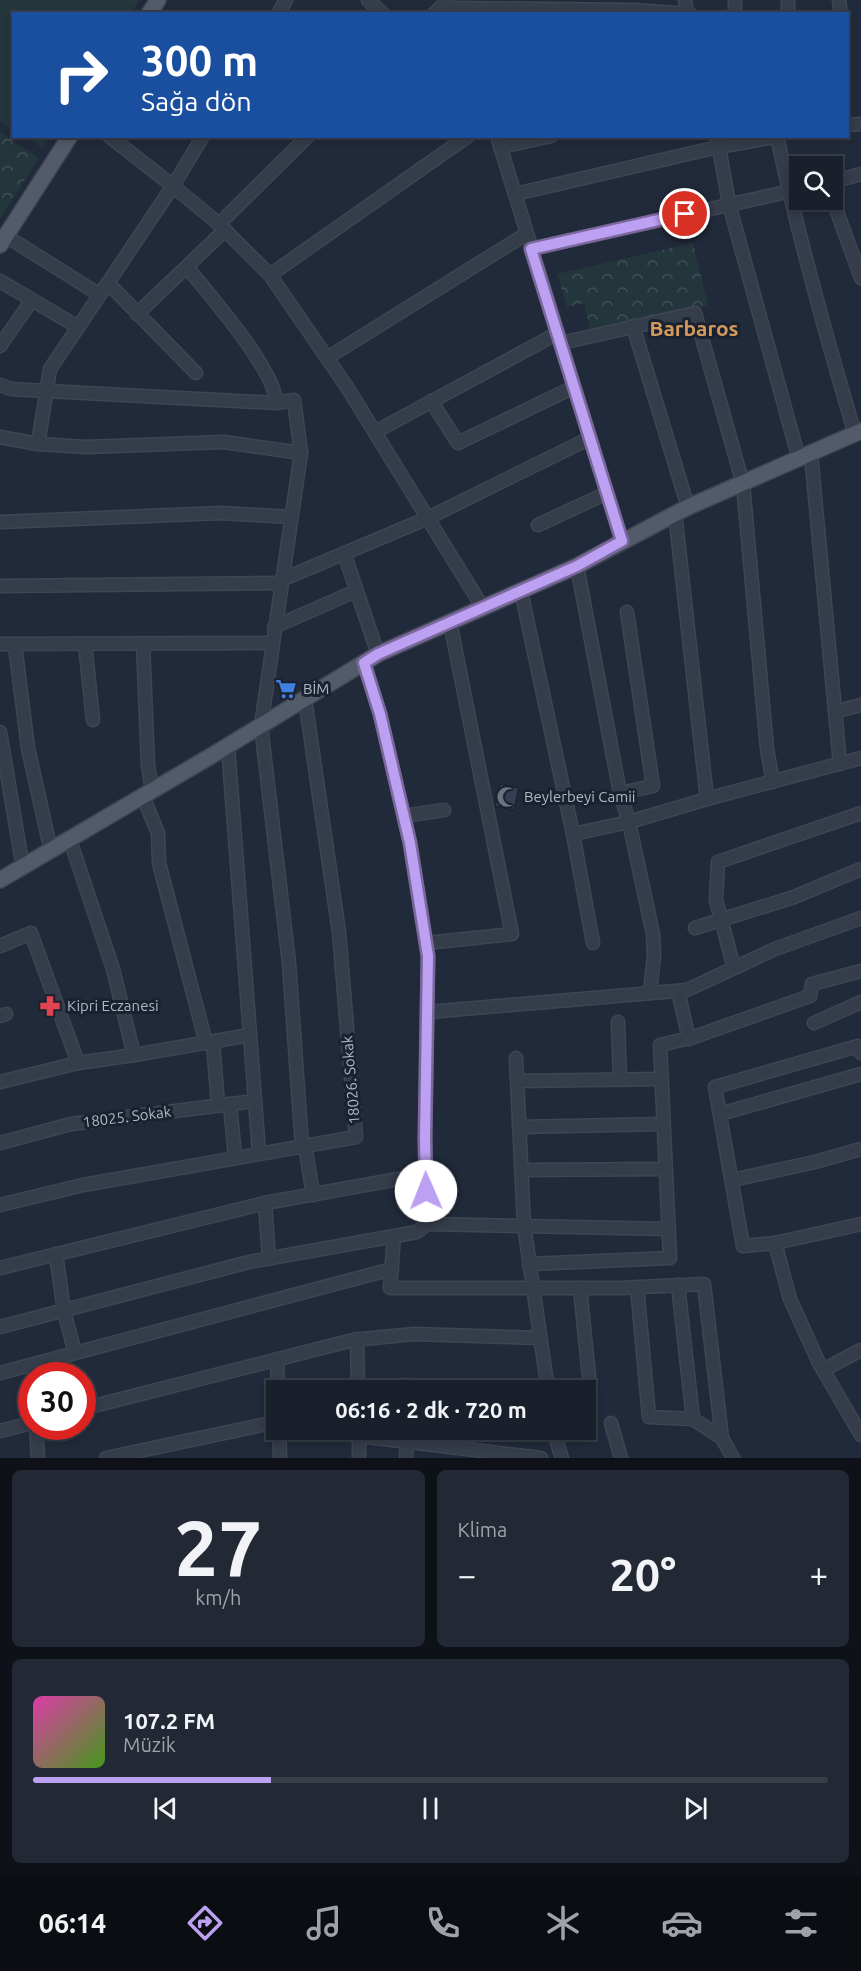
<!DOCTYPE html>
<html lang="tr">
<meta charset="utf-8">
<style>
:root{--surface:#19202c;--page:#222834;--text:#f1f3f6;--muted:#9fa3a9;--line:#373e48;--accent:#bca0f2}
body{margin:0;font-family:Ubuntu,sans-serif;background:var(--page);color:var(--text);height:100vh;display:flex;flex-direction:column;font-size:22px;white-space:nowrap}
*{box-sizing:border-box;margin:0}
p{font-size:20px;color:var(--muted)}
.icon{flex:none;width:33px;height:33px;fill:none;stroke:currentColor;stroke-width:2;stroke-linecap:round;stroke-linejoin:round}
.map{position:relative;height:1458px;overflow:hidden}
.sheet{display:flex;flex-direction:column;gap:12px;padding:12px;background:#0e1218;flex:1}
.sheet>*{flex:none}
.guide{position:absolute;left:12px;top:12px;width:837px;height:126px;border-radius:0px;box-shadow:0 3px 9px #0003,0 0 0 2px var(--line);background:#1a4fa0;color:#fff;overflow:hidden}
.buttons{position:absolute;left:789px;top:156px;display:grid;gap:12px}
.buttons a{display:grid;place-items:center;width:54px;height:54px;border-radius:0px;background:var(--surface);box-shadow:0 3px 9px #0003,0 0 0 2px var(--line);font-size:30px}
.speed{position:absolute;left:18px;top:1362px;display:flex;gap:12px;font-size:30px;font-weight:700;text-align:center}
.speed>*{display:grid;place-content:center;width:78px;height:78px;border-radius:50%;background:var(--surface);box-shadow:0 3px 9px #0003,0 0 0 2px var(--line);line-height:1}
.speed .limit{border:9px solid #d22;background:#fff;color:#111}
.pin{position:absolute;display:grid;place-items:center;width:51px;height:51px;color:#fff;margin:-26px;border:3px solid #fff;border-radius:50%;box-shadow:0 2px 6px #0007}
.me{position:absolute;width:66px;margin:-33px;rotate:359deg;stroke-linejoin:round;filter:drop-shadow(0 0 4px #0008)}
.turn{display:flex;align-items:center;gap:21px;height:126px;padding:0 30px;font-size:27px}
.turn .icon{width:78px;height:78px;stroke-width:2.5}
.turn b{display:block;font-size:42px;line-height:51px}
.big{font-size:45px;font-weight:700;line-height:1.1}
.sheet .widget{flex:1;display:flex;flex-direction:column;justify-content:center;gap:9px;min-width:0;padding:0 21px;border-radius:9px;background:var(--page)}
.sheet .dial{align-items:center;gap:0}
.dial b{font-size:78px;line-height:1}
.song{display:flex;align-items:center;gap:18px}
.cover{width:72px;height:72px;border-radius:9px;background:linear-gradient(135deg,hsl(320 70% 55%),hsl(100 70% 35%))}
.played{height:6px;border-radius:3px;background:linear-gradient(90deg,var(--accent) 30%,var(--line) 30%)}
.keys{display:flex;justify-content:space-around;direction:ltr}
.heat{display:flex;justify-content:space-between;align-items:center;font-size:33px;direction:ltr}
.sheet .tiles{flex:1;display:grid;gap:12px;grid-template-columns:1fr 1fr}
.widget:last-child{grid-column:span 2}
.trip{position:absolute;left:266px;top:1380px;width:330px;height:60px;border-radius:0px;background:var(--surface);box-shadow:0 3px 9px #0003,0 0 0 2px var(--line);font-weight:700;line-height:60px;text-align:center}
.dock{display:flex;height:96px;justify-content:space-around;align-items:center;background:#0a0d12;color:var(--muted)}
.dock .icon{width:42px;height:42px}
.dock .selected{color:var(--accent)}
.dock b{font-size:27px;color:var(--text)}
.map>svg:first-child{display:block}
.grass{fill:#23363b}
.forest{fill:url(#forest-crowns)}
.building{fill:#333e50;stroke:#1c2331;stroke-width:1.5}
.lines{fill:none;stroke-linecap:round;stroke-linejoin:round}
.minor-casing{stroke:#3e4553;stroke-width:15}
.major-casing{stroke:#3e4553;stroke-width:18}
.minor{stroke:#353c4a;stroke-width:12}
.major{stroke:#535b6a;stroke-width:15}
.route-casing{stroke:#7a689d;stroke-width:15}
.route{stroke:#bca0f2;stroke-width:10}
.labels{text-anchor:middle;stroke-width:6;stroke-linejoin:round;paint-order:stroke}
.poi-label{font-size:15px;fill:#b0b7c6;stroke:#1a212f;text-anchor:start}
.street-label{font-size:15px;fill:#b0b7c6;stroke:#1a212f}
.district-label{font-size:21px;font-weight:bold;fill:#d49a5d;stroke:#1a212f}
</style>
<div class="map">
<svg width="861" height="1458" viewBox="0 0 861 1458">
<defs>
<pattern id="forest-crowns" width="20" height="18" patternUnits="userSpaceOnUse" patternTransform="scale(1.5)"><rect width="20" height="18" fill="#23363b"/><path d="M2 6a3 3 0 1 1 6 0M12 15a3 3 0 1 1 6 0" fill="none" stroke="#405156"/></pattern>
</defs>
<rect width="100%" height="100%" fill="#212a3a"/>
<!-- grass -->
<g class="grass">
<path d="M0,0h140l-9,13 -117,1 -1,116 -13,-9z"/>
<path d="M24,137l26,-1v1l-7,11z"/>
</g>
<!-- forest -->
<g class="forest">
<path d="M0,132l39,26 -39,61z"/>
<path d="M693,243l15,63 -118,24 -6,-27 -17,4 -10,-33z"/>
</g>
<!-- building -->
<path class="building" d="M500,784l19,4 -5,22 -19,-4z"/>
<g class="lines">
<!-- minor casing -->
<g class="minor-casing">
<g id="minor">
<path d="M368,0l15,14"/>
<path d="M685,0l2,13"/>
<path d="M735,0v14"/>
<path d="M788,0v14"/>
<path d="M839,0l2,14"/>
<path d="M453,8l180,2 57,4"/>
<path d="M278,14l8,-14"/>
<path d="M434,14l14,-14"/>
<path d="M848,125l13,-1"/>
<path d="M109,136l64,50 46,38 51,51 77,112 136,221"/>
<path d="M497,136l125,405"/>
<path d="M717,136l12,68 70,255"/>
<path d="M777,136c21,101 49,200 78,298"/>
<path d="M500,147l51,-11"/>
<path d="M832,182l29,-8"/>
<path d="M515,194l203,-47 62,-11"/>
<path d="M832,198l29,80"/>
<path d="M219,224l89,-88"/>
<path d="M6,236l94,59"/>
<path d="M531,249l269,-60"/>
<path d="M187,267c22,28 89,103 89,136"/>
<path d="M270,275l198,-139"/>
<path d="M0,281l78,46"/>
<path d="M108,283l88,90"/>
<path d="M137,314l88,-84"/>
<path d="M633,326l55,181"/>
<path d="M561,343l134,-30 48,171 24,265 6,33"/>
<path d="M0,346l32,-46"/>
<path d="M327,358l199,-124"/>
<path d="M0,385l11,4 36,2 229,12 18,-3 7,53 -40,273 28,237 13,183"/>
<path d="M431,401l27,42 116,-56"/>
<path d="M375,432l183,-99"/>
<path d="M0,437l38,7 48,3 138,-5 77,11"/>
<path d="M38,444l12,-75 123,-183 30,-50"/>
<path d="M811,454l29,310"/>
<path d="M675,513l32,286"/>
<path d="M0,522l221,-9 70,4"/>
<path d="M538,525l69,-32"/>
<path d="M344,553l34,101"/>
<path d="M577,566l43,227 9,29 24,112 1,21 -4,38"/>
<path d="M281,580l147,-62 162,-80"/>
<path d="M0,586l281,-3"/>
<path d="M521,591l52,243 20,109"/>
<path d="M274,627l82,-36"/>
<path d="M143,643l5,122 4,26"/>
<path d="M0,644l272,-1"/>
<path d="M85,644l8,76"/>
<path d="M15,645l13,103 23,103"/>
<path d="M364,663l16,51 30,129 18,113 -3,182 2,86 242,5"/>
<path d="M837,711l24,-6"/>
<path d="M0,732l23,136"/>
<path d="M228,746l31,407"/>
<path d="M620,793l33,-7 -26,-174"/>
<path d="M143,797l15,36 1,30 47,180"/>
<path d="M404,816l40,-6"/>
<path d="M573,834l56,-12 78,-23 154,-41"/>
<path d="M70,840l43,129 21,86"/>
<path d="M695,928l99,-31 67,-28"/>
<path d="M426,943l86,-9 -62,-312"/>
<path d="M0,946l31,-13 47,130"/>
<path d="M734,968l-18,-68 2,-38 143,-49"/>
<path d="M678,991l11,48"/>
<path d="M428,1012l259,-22 88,-41 86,-31"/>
<path d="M0,1016l6,-2"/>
<path d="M618,1022l2,58"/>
<path d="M814,1023l47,-21"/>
<path d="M213,1042l5,63"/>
<path d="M861,1053l-3,-7 -143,41 28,159 32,-3 86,-19"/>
<path d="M516,1058l8,167 24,165"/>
<path d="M518,1081l143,-2"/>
<path d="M0,1082l78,-19 56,-8 116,-20"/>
<path d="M230,1104l5,53"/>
<path d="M720,1114l141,-40"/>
<path d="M519,1127l144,-3"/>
<path d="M0,1143l71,-19 184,-23"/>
<path d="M305,1145l8,50"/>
<path d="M522,1170l143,-1"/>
<path d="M732,1180l83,-18 46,-13"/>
<path d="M265,1203l4,56"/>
<path d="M0,1205l83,-20 273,-48 -17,-205 -34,-233"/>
<path d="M394,1237l-4,51h230l84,-4 18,154 11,20"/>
<path d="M775,1243l15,56 29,64 42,72"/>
<path d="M56,1254l8,57 11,42"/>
<path d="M529,1264l141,-6 -10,-213 34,-8 116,-41 2,-12 49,-13"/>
<path d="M0,1268l265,-65 161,-29"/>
<path d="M678,1285l15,134"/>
<path d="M637,1287l12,130 44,2 29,19"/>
<path d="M580,1288l9,88"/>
<path d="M0,1327l249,-65 168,-30 10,-8"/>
<path d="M357,1339l1,51"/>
<path d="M277,1359l1,31"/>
<path d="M823,1370l38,-20"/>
<path d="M0,1373l392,-104"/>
<path d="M358,1387l48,-2 76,5"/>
<path d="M82,1409l271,-69 61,-6 126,4"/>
<path d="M611,1423l10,35"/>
<path d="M36,1426l2,32"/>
<path d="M279,1430l1,28"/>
<path d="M323,1430l36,6 182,22"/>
<path d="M553,1430l9,28"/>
<path d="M0,1431l32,-8"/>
<path d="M359,1431v27"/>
<path d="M106,1458l170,-36"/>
<path d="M406,1458l1,-16"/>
</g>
</g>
<!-- major casing -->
<g class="major-casing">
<g id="major">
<path d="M149,14l9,-14"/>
<path d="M0,245l70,-109"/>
<path d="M0,880l216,-127 162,-99 199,-88 111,-59 173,-76"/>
</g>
</g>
<!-- minor -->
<use href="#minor" class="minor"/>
<!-- major -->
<use href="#major" class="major"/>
</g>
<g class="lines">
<!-- route casing -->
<g class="route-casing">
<path id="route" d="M426,1191l-1,-53 3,-182 -18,-113 -30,-129 -16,-51 14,-9 199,-88 45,-25 -91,-292 154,-35"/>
</g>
<!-- route -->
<use href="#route" class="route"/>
</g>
<!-- icons -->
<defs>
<g id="supermarket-bare" transform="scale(1.62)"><path d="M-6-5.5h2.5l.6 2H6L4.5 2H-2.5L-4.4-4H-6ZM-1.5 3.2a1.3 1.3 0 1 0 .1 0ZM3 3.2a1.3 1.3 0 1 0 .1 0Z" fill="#3f7fe0" stroke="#1a212f" stroke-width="2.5" paint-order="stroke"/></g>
<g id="mosque-bare" transform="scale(1.62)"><path d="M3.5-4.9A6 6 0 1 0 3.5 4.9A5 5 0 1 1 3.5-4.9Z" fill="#6b7280" stroke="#1a212f" stroke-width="2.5" paint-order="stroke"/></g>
<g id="pharmacy-bare" transform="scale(1.62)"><path d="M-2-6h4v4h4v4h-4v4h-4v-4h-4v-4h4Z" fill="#e0444e" stroke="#1a212f" stroke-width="2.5" paint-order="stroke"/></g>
</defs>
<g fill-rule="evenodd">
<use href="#supermarket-bare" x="286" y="689"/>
<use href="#mosque-bare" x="507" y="797"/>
<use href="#pharmacy-bare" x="50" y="1006"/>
</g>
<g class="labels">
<!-- poi labels -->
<g class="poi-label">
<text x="303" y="694">BİM</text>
<text x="524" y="802">Beylerbeyi Camii</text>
<text x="67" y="1011">Kipri Eczanesi</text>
</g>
<!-- street labels -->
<g class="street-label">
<text transform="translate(351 1080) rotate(-95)" y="5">18026. Sokak</text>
<text transform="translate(127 1117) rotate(-7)" y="5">18025. Sokak</text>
</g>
<!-- district labels -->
<g class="district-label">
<text x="694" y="336">Barbaros</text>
</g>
</g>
</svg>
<div class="buttons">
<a><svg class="icon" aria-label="search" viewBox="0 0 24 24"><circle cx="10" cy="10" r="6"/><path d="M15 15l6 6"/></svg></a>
</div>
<div class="speed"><div class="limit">30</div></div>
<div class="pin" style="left:685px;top:214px;background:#d93025"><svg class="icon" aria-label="arrive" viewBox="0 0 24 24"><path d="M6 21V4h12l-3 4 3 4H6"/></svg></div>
<svg class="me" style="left:426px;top:1191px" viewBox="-20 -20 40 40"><circle r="19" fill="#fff"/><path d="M0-13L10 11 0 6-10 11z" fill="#bca0f2"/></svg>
<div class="trip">06:16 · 2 dk · 720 m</div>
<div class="guide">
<div class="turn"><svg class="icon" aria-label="right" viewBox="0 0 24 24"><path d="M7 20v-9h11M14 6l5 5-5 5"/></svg><div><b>300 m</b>Sağa dön</div></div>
</div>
</div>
<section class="sheet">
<div class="tiles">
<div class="widget dial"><b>27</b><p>km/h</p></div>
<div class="widget"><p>Klima</p>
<div class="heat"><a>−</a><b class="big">20°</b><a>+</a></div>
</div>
<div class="widget">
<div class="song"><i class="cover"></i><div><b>107.2 FM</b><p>Müzik</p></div></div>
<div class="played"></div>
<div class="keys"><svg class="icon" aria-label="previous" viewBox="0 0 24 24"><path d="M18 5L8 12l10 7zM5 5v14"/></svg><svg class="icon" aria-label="pause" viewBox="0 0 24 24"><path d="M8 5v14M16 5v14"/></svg><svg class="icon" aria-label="next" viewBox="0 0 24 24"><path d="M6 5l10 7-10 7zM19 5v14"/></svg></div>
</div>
</div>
</section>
<nav class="dock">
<b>06:14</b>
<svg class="icon selected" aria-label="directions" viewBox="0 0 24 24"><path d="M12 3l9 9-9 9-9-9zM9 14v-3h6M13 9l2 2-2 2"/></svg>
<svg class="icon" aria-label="music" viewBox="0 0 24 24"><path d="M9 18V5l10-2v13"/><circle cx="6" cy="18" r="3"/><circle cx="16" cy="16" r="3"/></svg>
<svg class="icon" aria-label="phone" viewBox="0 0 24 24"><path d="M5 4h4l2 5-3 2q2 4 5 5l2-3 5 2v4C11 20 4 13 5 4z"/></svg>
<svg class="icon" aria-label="climate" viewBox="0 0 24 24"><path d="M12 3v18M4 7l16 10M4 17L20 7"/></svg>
<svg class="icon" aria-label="car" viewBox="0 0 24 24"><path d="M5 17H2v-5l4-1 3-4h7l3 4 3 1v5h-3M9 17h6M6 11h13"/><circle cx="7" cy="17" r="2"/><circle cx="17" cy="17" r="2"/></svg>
<svg class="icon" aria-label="filters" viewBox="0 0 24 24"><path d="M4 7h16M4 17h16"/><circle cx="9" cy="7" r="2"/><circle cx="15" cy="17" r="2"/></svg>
</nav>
